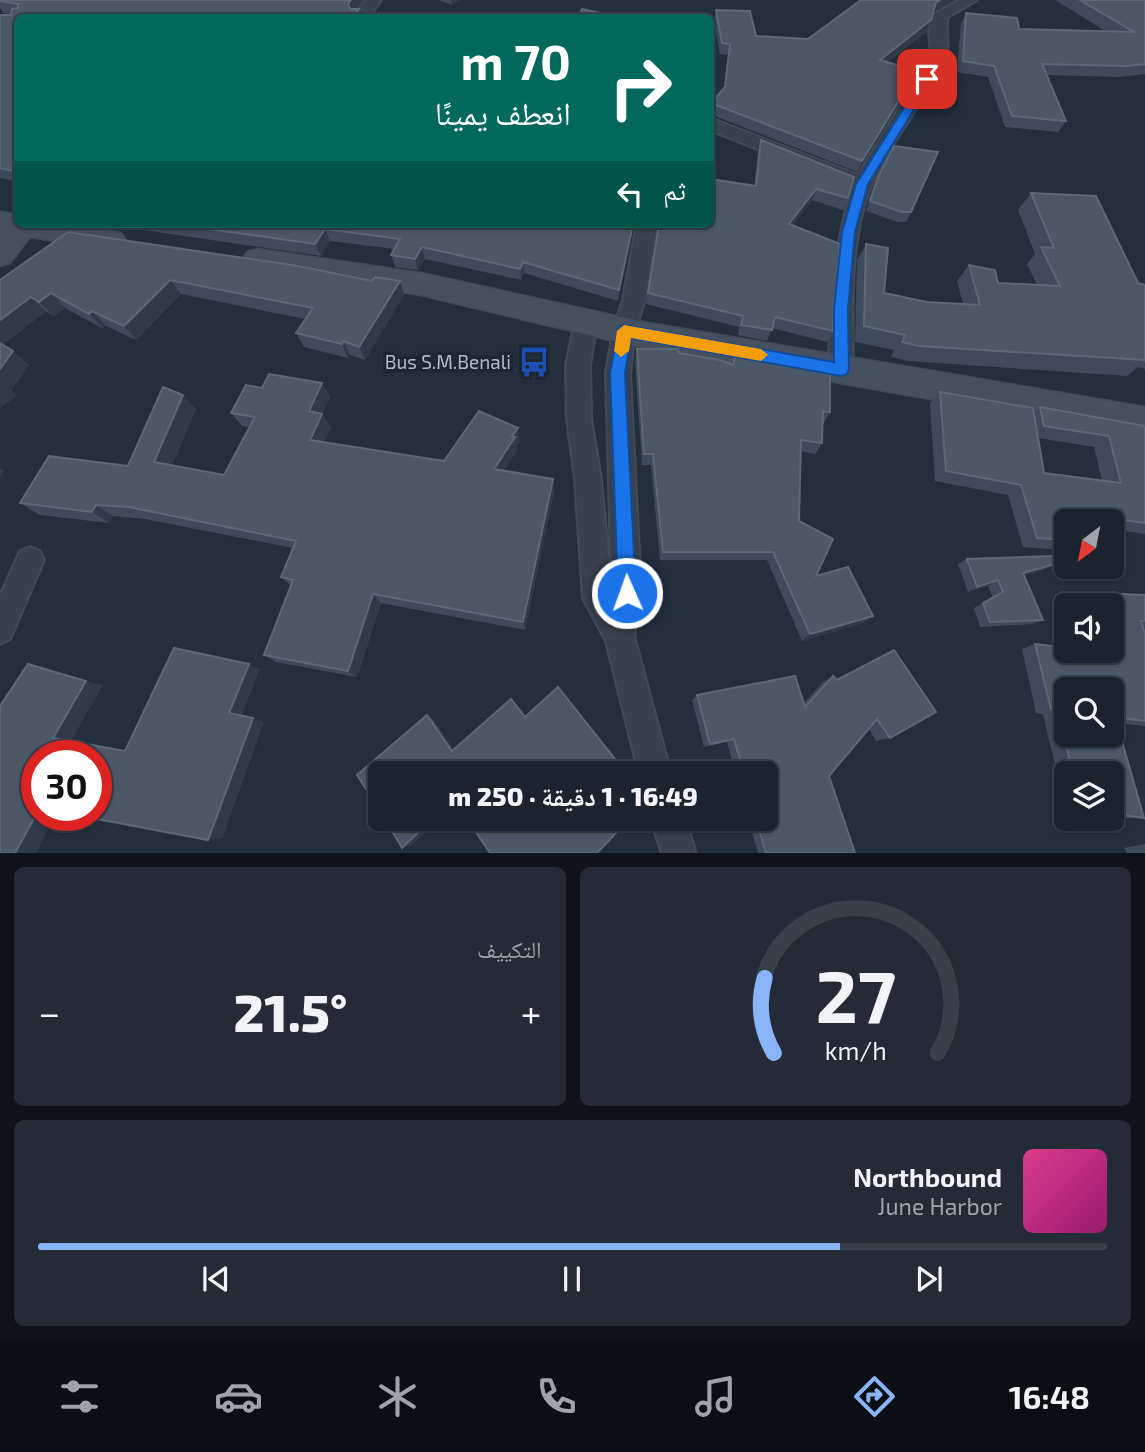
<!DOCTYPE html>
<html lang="ar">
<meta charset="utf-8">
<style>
:root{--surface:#1b232e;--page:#242b36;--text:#f1f3f6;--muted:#a0a4aa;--line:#39404a;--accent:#8ab4f8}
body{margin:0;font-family:"Exo 2","Noto Naskh Arabic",sans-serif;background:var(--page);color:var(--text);direction:rtl;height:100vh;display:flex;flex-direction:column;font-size:26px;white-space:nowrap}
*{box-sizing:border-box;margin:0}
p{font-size:23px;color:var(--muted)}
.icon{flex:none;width:38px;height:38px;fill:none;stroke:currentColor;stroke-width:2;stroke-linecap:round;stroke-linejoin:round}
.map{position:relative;height:853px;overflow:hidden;direction:ltr}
.side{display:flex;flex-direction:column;gap:14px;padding:14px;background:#0f1319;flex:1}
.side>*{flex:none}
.guide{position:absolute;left:14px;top:14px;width:700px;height:214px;border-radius:10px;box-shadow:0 2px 5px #0004,0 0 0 2px var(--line);direction:rtl;background:#00695c;color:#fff;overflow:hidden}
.needle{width:46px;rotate:212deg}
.fabs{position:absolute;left:1054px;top:509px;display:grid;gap:14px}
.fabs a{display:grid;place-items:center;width:70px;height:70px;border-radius:10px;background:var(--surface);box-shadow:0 2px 5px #0004,0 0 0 2px var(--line);font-size:35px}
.speed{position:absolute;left:21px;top:740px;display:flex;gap:14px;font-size:35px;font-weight:700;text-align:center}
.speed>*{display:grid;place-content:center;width:91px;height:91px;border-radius:50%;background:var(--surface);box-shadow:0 2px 5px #0004,0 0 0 2px var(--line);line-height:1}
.speed .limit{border:10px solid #d22;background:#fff;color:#111}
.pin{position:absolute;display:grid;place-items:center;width:60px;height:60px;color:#fff;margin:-30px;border-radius:14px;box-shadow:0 4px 10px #0006}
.me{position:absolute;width:77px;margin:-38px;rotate:358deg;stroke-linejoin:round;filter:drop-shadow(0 0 5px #0008)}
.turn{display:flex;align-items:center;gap:24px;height:147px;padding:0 28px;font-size:32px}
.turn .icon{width:91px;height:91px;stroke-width:2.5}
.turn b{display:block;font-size:49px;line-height:60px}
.then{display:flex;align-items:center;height:66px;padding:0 28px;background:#0003;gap:14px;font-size:26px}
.big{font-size:52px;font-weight:800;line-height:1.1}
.side .card{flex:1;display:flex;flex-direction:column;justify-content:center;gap:10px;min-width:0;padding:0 24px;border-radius:10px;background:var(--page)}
.side .dial{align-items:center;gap:0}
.dial svg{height:182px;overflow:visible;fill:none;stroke:var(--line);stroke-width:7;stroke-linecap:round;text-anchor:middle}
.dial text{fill:var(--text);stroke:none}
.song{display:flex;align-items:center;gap:21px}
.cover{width:84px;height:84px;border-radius:10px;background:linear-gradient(135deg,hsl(330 70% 55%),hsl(320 70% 35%))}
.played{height:7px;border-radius:4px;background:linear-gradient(90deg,var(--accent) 75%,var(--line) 75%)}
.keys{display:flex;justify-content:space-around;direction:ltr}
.heat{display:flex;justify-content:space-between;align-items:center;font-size:38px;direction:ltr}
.side .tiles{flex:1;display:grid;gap:14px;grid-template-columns:1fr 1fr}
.card:last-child{grid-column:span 2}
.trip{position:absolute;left:368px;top:761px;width:410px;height:70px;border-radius:10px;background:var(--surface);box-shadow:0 2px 5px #0004,0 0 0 2px var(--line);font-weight:800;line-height:70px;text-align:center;direction:rtl}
.tab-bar{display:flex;height:112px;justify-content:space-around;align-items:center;background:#0b0e12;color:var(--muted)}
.tab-bar .icon{width:49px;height:49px}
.tab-bar .current{color:var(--accent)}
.tab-bar b{font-size:32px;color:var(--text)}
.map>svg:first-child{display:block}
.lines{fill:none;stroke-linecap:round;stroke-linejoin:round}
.street-casing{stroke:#414a57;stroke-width:4}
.secondary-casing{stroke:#414a57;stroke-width:3}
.street{fill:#38414e;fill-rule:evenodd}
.secondary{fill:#465061;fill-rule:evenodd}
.wall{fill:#3f4b5c;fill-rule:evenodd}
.shaded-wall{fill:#2f3b4b}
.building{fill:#4b5868;stroke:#5c6777;stroke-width:2;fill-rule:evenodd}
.route{fill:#1a73e8;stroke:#114b97;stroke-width:2}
.slow{fill:#f59e0b}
.labels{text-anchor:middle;stroke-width:7;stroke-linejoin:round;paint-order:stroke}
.poi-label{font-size:19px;fill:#b4bcc9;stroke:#1d2633;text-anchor:end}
</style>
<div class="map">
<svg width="1145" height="854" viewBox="0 0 1145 854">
<rect width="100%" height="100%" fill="#242f3e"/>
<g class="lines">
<!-- street casing -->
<g class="street-casing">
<g id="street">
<path d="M366,0h15l-13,18h-15z"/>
<path d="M959,0h18l-29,17c-4,14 3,31 -3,42 -20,43 -54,81 -73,125 -23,53 -20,128 -19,185l-4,7 -8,2 -8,-2 -4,-7c1,-62 5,-122 23,-182l-142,-57v-12l148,57 73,-119 -2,-27 4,-14z"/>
<path d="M637,224h20l-12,75 -10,32 -5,42 11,220 -7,43 37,138h-32l-33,-133 -23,-43 -8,-119 -8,-60 -1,-54 9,-43 3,-6 8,-3 8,3 3,6 -7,43 1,54 10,60 11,118 -6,-224 7,-42 10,-32z"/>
<path d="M30,547l10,4 4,9 -34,79 -10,5v-48l20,-45z"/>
<path d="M651,819h34l11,35h-34z"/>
</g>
</g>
<!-- secondary casing -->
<g class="secondary-casing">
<g id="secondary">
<path d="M0,212l18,3v9h57l46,9 5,7 -5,7 -10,3 -81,-13 -20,26 -10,3z"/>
<path d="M257,249l164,24 227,50 497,84v30l-497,-88 -227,-54 -174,-27 -5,-8 5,-8z"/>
</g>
</g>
<!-- street -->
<use href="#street" class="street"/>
<!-- secondary -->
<use href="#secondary" class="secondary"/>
</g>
<!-- wall -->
<g class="wall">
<path d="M0,0h363l-6,9h2l2,7 -343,2v164l-18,-4v-163l12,-1 -9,-1 -3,-5z"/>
<path d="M439,0h20l-7,5z"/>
<path d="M861,0h93l-20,11 -7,20 -40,31 30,9 -5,11 -55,90 -147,-58 1,-11 13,-15 4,-33 -8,-1 -6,-33 2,-11 40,26 52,3z"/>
<path d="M1055,0h90v74l-26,3 -72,-2 19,46 -8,11 -53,-5 -17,-50 -31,-5 4,-48 5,-11 53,16 88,3z"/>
<path d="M761,140l87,58 -5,12 -31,-10 -19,25 40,106 -6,11 -55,-14 -5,13 -29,-6 1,-8 -93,-23 13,-80 95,-38 4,-34z"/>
<path d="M894,146l17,66 -5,10h-9l-31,-11 8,-26z"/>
<path d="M1031,193l107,90 7,2v84l-7,-2 -11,9 -219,-15 -17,-4 3,-7 -39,-8 2,-82 9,-16 18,49 43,9 36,2 -6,-23 12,-16 29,18 39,2 -10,-21 8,-10 -17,-44z"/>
<path d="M109,224h525l-16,77 -94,-28 -3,7 -96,-21 -7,11 -23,-3 -4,-12 3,-6 -64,-8 -9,15 -211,-31z"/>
<path d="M68,232l304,49h28l4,14 -39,65 -15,-5 -2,3 -44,-11 -8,-14 9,-14 -124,-25 -45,46 -30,-14 -4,2 -37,-20 -11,8 -8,-5 -44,34 11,6 16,14 -18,25 6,5 -17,13v-128z"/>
<path d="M637,349l42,4 53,11 4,-10 94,58 -7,12 -1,19 -7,11 -15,-3 -1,70 17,55 47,47 -61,18 -35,-81h-107l-9,-95h-9l-7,-103z"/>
<path d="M322,383l8,14 -8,17 9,13 -7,15 120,19 76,-20 -4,5 1,4 -14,21 50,8 1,12 -29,139 -144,-27 -24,74 -81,-15 -12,-7 27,-69 -10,-9 12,-29 -148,-29 -32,-3 -4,7 -69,-8 -20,-12 108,-37 68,-57 -24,56 52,10 25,-48 -7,-1 -11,-13 31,-25z"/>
<path d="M940,392l94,21 6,-6 105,19v108l-34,-5v-7h-45v27l-3,1 -40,-3 -15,-52 -73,-14 -5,-78zM1038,438l56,9 8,34 -58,-8z"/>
<path d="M967,559l77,11 -20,5 19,45 -11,4 -52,3 -6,-19 19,-10 -5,-12 -20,6 -10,-28z"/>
<path d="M1101,593l44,2v33h-2l2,5v93l-28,-3 27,95h-18l-15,-2v-42h-45v36l-23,-96 -7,-1 -14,-64 13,-5 70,9v-2h6v-45h-23l-2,-7z"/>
<path d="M894,650l-4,88 -14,3 -7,-12 -40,47 26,77h-97l-10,-34h17v-45h-29l-9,-32 -23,5 -12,-47 5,-5 107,8 19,-21 10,-6 4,4z"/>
<path d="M1145,844v9h-18l-3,-5z"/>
</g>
<!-- shaded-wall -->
<g class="shaded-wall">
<path d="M351,0h12l-12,16 -3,-12z"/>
<path d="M451,0h8l-7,5z"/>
<path d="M940,0h14l-22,13 4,-11z"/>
<path d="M359,9l2,9 -7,-3z"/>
<path d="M931,20l-4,11 -52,39 5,-10z"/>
<path d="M917,71l-5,11 -55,90 5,-11z"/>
<path d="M816,189l-4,11 -27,36 4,-12z"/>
<path d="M633,224h1l-16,77 1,-11z"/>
<path d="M325,229l5,12 -9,15 -6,-12z"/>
<path d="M422,247l3,12 -7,11 -3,-11z"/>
<path d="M523,262l1,11 -3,7 -1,-11z"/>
<path d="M170,280l11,14 -45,46 -12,-14z"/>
<path d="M400,281l4,14 -39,65 -6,-13z"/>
<path d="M51,293l14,15 -11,8 -15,-14z"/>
<path d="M31,297l15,14 -46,35v-26z"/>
<path d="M92,311l14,15 -4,2 -13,-14z"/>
<path d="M343,341l7,14 -2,3 -6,-14z"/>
<path d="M13,351l16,14 -18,25 6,5 -17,13v-39z"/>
<path d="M322,383l8,14 -8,17 9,13 -12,25 -9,-12 -1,-29z"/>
<path d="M183,395l13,14 -28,65 -14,-12z"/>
<path d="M518,428l2,13 -4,5 1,4 -20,31 -3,-12z"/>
<path d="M0,468l4,3 -4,7z"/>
<path d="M553,479l1,12 -29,139 -2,-8z"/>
<path d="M96,505l17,11 -4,7 -17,-11z"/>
<path d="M1055,564l-11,6 -31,9 10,-6z"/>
<path d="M998,580l-10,6 -20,6 9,-5z"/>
<path d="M373,594l8,9 -24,74 -9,-6z"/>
<path d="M873,616l-10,7 -61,18 8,-7z"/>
<path d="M249,664l11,5 -19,48 -12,-4z"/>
<path d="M86,681l17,4 -32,56 -18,-3z"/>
<path d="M427,715l7,5 23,34 -5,-3z"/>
<path d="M253,718l11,4 -42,117 -14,1z"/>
<path d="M37,813v3h18l-19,37h-21z"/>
<path d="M433,819h7l-29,27 -9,2z"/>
</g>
<!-- building -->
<g class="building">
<path d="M0,0h351l-3,4 2,5h9l-5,6 14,3h-350v154l-18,-4v-153h11l1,-6 6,-1v-4l-18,-3z"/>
<path d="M861,0h79l-4,2 -5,18 -51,40 37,11 -55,90 -151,-58 14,-16 5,-43 -8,-1 -6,-33 34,1 6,25 52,3z"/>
<path d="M1080,0h65v64l-18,2 -85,-2 24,57 -54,-5 -18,-50 -31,-5 3,-48 51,5 2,11 115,3z"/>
<path d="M582,9l42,9h-46z"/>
<path d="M761,140l93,37 -6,21 -32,-9 -27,35 51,20 -7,87 -58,-14 -3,13 -31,-5 2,-9 -95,-23 11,-69h51v-45l46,7z"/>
<path d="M894,146l44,6 -27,60h-9l-32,-11 9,-26z"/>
<path d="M1031,193l65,3 42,87 7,2v75l-226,-14 -17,-4 3,-7 -41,-9 2,-82 22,4 -4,45 43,9 53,3 -11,-40 26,5 3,13 62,3 -19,-39 13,1z"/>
<path d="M174,224h459l-14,66 -96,-28 -3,7 -98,-22 -7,12 -24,-4 9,-16 -75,-10 -10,15z"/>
<path d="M68,232l230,34 74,15 3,-4 25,4 -41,66 -16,-6 -1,3 -46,-11 17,-25 -143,-28 -46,46 -32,-15 -3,3 -38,-21 -12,9 -8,-5 -31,23v-40z"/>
<path d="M0,343l13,8 -13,18z"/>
<path d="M637,349h41l1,4 41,7 13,5 3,-11 94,20v38l-7,-1 -1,32 -21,-3 -2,81 34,18 -17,37 32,-9 25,49 -63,18 -37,-82h-110l-10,-98h-9z"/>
<path d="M269,374l53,9 -13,28 13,3 -12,26 134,21 35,-50 39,17 -6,8 3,1 -21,32 59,10 -30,143 -150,-28 -25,77 -84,-16 29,-75 -12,-3 15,-36 -167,-34 -33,-2 -4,7 -72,-9 29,-47 79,10 35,-79 20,8 -29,67 70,13 31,-58 -24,-4 15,-28 16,3z"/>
<path d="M940,392l93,16 11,65 77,10 -12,-47 -65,-10 -4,-19 105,19v97l-76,-11 3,10h-6v18l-29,-2 -16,-53 -75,-14z"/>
<path d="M1054,556l1,8 -32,9 20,47 -53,2 -7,-19 20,-11 -5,-12 -21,7 -10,-28z"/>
<path d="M1101,593l44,2v26h-4l4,12v88l-30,-4 29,101 -33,-5v-39h-38l-15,-64 -7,-1 -16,-65 31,4v3h26l32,4 -13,-33v-16h-6zM1066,690h45v45h-45z"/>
<path d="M174,648l75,16 -20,49 24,5 -45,122 -127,-24h15v-60h-59v57l-22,40h-15v-147l28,-42 58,17 -33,57 72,13z"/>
<path d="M894,650l42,62 -46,26 -13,-19 -48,57 26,77h-89l-10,-34h9v-45h-21l-10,-35 -24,5 -13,-49 98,-19 10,31 28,-31 4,4z"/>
<path d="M558,687l69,87h-247v37l-23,-36 70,-60 25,36 59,-52 14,18z"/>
<path d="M385,819h48l-31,29z"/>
<path d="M467,819h143l9,11 -22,23h-107z"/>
</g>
<!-- route -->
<path class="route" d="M927,75l6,4 -65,105 -13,48 -7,77 1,60 -2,5 -6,2 -210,-38 -6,35 11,220 -3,6 -6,3 -7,-3 -2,-6 -8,-220 9,-46 5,-2 210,37v-53l8,-77 14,-48 66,-105z"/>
<!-- slow -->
<path class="slow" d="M624,325l137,24 7,6 -7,6 -130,-23 -2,13 -8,6 -7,-6 3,-20z"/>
<!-- icons -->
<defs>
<g id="bus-bare" transform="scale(2.415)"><path d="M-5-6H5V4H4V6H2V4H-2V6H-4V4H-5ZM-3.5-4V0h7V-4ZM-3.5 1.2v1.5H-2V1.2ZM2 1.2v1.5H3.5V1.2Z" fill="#1a4fb4" stroke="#1d2633" stroke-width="2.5" paint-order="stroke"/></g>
</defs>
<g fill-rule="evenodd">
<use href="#bus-bare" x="534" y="362"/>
</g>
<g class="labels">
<!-- poi labels -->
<g class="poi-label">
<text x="511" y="369">Bus S.M.Benali</text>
</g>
</g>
</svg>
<div class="fabs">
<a><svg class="needle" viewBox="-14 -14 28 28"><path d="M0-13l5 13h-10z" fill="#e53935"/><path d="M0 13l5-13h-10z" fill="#a0a4aa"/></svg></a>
<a><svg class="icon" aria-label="sound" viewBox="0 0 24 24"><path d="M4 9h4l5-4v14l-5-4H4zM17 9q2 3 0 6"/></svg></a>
<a><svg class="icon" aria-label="search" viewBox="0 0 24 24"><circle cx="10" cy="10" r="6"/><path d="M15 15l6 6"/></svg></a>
<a><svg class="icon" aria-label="layers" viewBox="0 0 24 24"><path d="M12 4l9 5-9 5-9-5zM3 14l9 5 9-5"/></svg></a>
</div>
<div class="speed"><div class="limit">30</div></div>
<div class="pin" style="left:927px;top:79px;background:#d93025"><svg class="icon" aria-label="arrive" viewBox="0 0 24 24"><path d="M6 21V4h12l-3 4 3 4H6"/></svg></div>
<svg class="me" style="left:627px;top:593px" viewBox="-20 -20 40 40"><circle r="17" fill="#1a73e8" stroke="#fff" stroke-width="3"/><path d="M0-11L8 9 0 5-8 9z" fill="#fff"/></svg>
<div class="trip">16:49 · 1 دقيقة · 250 m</div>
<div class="guide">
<div class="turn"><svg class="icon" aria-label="right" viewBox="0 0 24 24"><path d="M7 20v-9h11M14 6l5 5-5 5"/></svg><div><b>70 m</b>انعطف يمينًا</div></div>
<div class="then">ثم<svg class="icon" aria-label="left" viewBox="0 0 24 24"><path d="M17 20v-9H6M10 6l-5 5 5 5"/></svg></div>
</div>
</div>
<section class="side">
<div class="tiles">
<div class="card dial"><svg viewBox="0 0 100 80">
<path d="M14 69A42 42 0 1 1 86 69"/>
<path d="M14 69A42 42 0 0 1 10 36" stroke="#8ab4f8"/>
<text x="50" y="56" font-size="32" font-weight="700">27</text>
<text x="50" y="72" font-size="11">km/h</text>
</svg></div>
<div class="card"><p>التكييف</p>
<div class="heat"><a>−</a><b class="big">21.5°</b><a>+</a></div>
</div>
<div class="card">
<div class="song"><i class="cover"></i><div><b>Northbound</b><p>June Harbor</p></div></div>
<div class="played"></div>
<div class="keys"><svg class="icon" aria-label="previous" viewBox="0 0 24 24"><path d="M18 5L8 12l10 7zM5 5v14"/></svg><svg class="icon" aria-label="pause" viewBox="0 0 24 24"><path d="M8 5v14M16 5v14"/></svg><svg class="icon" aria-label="next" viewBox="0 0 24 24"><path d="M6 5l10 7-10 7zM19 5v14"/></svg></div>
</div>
</div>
</section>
<nav class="tab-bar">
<b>16:48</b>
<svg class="icon current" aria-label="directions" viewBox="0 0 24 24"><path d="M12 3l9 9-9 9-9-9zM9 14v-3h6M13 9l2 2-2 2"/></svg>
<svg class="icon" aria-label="music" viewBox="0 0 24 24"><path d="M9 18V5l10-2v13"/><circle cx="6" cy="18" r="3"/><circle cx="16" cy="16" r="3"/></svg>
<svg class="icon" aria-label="phone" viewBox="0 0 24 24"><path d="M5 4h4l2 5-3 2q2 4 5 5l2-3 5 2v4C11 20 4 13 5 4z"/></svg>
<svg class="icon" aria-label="climate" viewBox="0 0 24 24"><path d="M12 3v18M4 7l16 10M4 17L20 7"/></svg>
<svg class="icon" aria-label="car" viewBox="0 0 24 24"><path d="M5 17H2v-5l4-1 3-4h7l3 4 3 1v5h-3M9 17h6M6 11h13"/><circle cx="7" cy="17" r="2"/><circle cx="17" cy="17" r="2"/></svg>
<svg class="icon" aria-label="filters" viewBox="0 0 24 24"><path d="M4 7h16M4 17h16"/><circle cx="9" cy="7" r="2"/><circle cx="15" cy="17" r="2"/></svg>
</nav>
